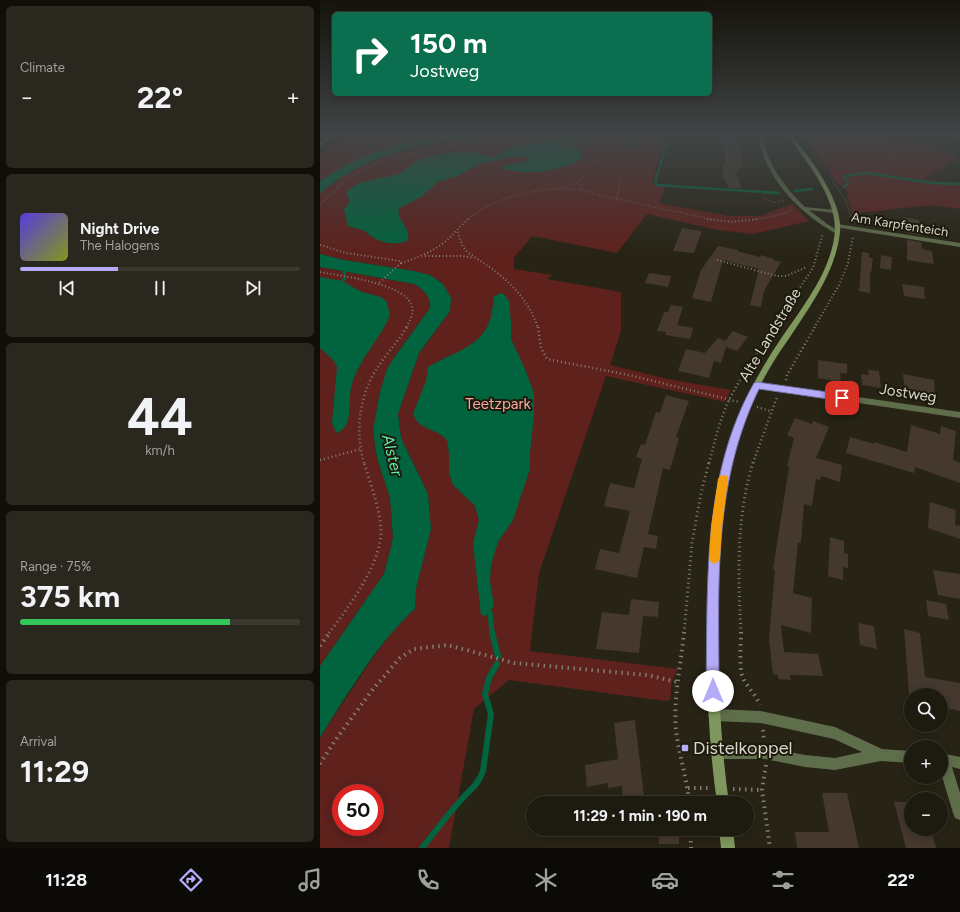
<!DOCTYPE html>
<meta charset="utf-8">
<style>
:root{--surface:#1d1a10;--page:#2a271e;--text:#f1f3f6;--muted:#a0a19f;--line:#3b3830;--accent:#b4acf9}
body{margin:0;font-family:Figtree,sans-serif;background:var(--page);color:var(--text);height:100vh;display:flex;flex-direction:column;font-size:15px;white-space:nowrap}
*{box-sizing:border-box;margin:0}
p{font-size:13px;color:var(--muted)}
.icon{flex:none;width:22px;height:22px;fill:none;stroke:currentColor;stroke-width:2;stroke-linecap:round;stroke-linejoin:round}
.map{position:relative;flex:1;overflow:hidden}
.drawer{display:flex;flex-direction:column;gap:6px;padding:6px;background:#100e09;width:320px}
.drawer>*{flex:none}
.guide{position:absolute;left:12px;top:12px;width:380px;height:84px;border-radius:6px;box-shadow:0 2px 10px #0003,0 0 0 1px var(--line);background:#0b6e4f;color:#fff;overflow:hidden}
.buttons{position:absolute;left:584px;top:688px;display:grid;gap:8px}
.buttons a{display:grid;place-items:center;width:44px;height:44px;border-radius:50%;background:var(--surface);box-shadow:0 2px 10px #0003,0 0 0 1px var(--line);font-size:20px}
.speed{position:absolute;left:12px;top:784px;display:flex;gap:8px;font-size:20px;font-weight:700;text-align:center}
.speed>*{display:grid;place-content:center;width:52px;height:52px;border-radius:50%;background:var(--surface);box-shadow:0 2px 10px #0003,0 0 0 1px var(--line);line-height:1}
.speed .limit{border:6px solid #d22;background:#fff;color:#111}
.pin{position:absolute;display:grid;place-items:center;width:34px;height:34px;color:#fff;margin:-17px;border-radius:8px;box-shadow:0 2px 6px #0006}
.me{position:absolute;width:44px;margin:-22px;rotate:0deg;stroke-linejoin:round;filter:drop-shadow(0 0 3px #0008)}
.turn{display:flex;align-items:center;gap:14px;height:84px;padding:0 12px;font-size:18px}
.turn .icon{width:52px;height:52px;stroke-width:2.5}
.turn b{display:block;font-size:28px;line-height:34px}
.big{font-size:30px;font-weight:700;line-height:1.1}
.drawer .widget{flex:1;display:flex;flex-direction:column;justify-content:center;gap:6px;min-width:0;padding:0 14px;border-radius:6px;background:var(--page)}
.drawer .dial{align-items:center;gap:0}
.dial b{font-size:52px;line-height:1}
.song{display:flex;align-items:center;gap:12px}
.cover{width:48px;height:48px;border-radius:6px;background:linear-gradient(135deg,hsl(250 70% 55%),hsl(70 70% 35%))}
.played{height:4px;border-radius:2px;background:linear-gradient(90deg,var(--accent) 35%,var(--line) 35%)}
.keys{display:flex;justify-content:space-around;direction:ltr}
.heat{display:flex;justify-content:space-between;align-items:center;font-size:22px;direction:ltr}
.charge{height:6px;border-radius:3px;background:linear-gradient(90deg,#34c759 75%,var(--line) 0)}
.trip{position:absolute;left:206px;top:796px;width:228px;height:40px;border-radius:20px;background:var(--surface);box-shadow:0 2px 10px #0003,0 0 0 1px var(--line);font-weight:700;line-height:40px;text-align:center}
.tab-bar{display:flex;height:64px;justify-content:space-around;align-items:center;background:#0c0a06;color:var(--muted)}
.tab-bar .icon{width:28px;height:28px}
.tab-bar .current{color:var(--accent)}
.tab-bar b{font-size:18px;color:var(--text)}
main{display:flex;flex:1;min-height:0}
.map>svg:first-child{display:block}
.green{fill:#5e211c;fill-rule:evenodd}
.water{fill:#02633f}
.lines{fill:none;stroke-linecap:round;stroke-linejoin:round}
.stream-far3{stroke:#02633f;stroke-width:2.5}
.stream-far2{stroke:#02633f;stroke-width:3}
.stream-far1{stroke:#02633f;stroke-width:5}
.stream{stroke:#02633f;stroke-width:6}
.building{fill:#45382e}
.path-far4{stroke:#827e73;stroke-width:1.5;stroke-dasharray:0.5 2;stroke-linecap:butt}
.path-far3{stroke:#827e73;stroke-width:2;stroke-dasharray:1 2.5;stroke-linecap:butt}
.path-far2{stroke:#827e73;stroke-width:2.5;stroke-dasharray:1 3;stroke-linecap:butt}
.path-far1{stroke:#827e73;stroke-width:3;stroke-dasharray:1 3.5;stroke-linecap:butt}
.path{stroke:#827e73;stroke-width:4;stroke-dasharray:1.5 4.5;stroke-linecap:butt}
.street{fill:#5e6d4a;fill-rule:evenodd}
.secondary{fill:#80975d;fill-rule:evenodd}
.route{fill:#b4acf9;stroke:#7570a2}
.slow{fill:#f59e0b}
.poi-dot{fill:#b4acf9;stroke:#1d1a0c;stroke-width:1.5}
.labels{text-anchor:middle;stroke-width:4;stroke-linejoin:round;paint-order:stroke}
.far-street-label{font-size:13px;fill:#d8d5cd;stroke:#1d1a0c}
.street-label{font-size:15px;fill:#d8d5cd;stroke:#1d1a0c}
.park-label{font-size:15px;fill:#f6a99f;stroke:#1d1a0c}
.water-label{font-size:16px;font-style:italic;fill:#61ecaa;stroke:#1d1a0c}
.near-poi-label{font-size:18px;fill:#d8d5cd;stroke:#1d1a0c;text-anchor:start}
</style>
<main>
<section class="drawer">
<div class="widget"><p>Climate</p>
<div class="heat"><a>−</a><b class="big">22°</b><a>+</a></div>
</div>
<div class="widget">
<div class="song"><i class="cover"></i><div><b>Night Drive</b><p>The Halogens</p></div></div>
<div class="played"></div>
<div class="keys"><svg class="icon" aria-label="previous" viewBox="0 0 24 24"><path d="M18 5L8 12l10 7zM5 5v14"/></svg><svg class="icon" aria-label="pause" viewBox="0 0 24 24"><path d="M8 5v14M16 5v14"/></svg><svg class="icon" aria-label="next" viewBox="0 0 24 24"><path d="M6 5l10 7-10 7zM19 5v14"/></svg></div>
</div>
<div class="widget dial"><b>44</b><p>km/h</p></div>
<div class="widget"><p>Range · 75%</p><b class="big">375 km</b><div class="charge"></div></div>
<div class="widget"><p>Arrival</p><b class="big">11:29</b></div>
</section>
<div class="map">
<svg width="640" height="848" viewBox="0 0 640 848">
<rect width="100%" height="100%" fill="#272315"/>
<!-- green -->
<g class="green">
<path d="M21,135h99l-47,11 -73,35v-26z"/>
<path d="M183,135h163l-14,48 13,5 -6,15 69,13h32l32,-12 17,17 -56,13 -35,-4 -71,-16 -30,39 -85,-17 -18,22v11l38,6 -5,4 74,13v39l-11,34 58,14 63,11 -6,12 -119,-26 -67,197 -9,78 148,18 -6,12 -2,19 -5,1 -156,-21 -35,29 -25,139h-129v-111l54,-81 23,-31 18,-16 1,-20 15,-60 -3,-35 -27,-56 -3,-24 21,-61 31,-42 -7,-27 -13,-9 -16,-4 -70,-11 -24,-6v-61c44,-35 89,-48 144,-55 13,-1 26,-1 39,-3zM21,793h34v34h-34z"/>
<path d="M485,135h79l4,2 54,4 -12,7 29,9 -36,22 25,4h12v26l-28,-4 -74,8 1,10 -5,-1 -8,-34 -8,-4 -10,-15 -25,-32z"/>
<path d="M0,267l94,17c10,6 17,12 16,24l-37,51 -13,33 -7,38 4,28 13,40 3,40 -9,36 -64,92z"/>
</g>
<!-- water -->
<g class="water">
<path d="M120,135h63c-13,2 -26,2 -39,3 -55,7 -100,20 -144,55v-12c36,-25 78,-39 120,-46z"/>
<path d="M237,135h56l-11,2 -12,-2 -21,8v1l12,7 1,6c-5,5 -10,7 -17,9 -21,7 -40,8 -62,3v-3l25,-5 -1,-3 -11,-2 -37,8 -20,11 -21,7 -17,15 -22,11c-3,13 12,19 9,32 -8,6 -26,3 -34,-2 -4,-2 -7,-6 -11,-8 -5,-2 -10,-2 -15,-4l-4,-17 6,-8 -4,-7c9,-16 36,-14 51,-20 9,-3 15,-11 23,-14 16,-7 41,-10 58,-7 6,1 10,3 15,4l21,-12 32,-4z"/>
<path d="M0,254l24,6 70,11 16,4 13,9 8,14 -1,13 -31,42 -21,61 3,24 27,56 3,35 -15,60 -1,20c-39,35 -66,84 -95,128v-71l64,-92 9,-36 -3,-40 -13,-40 -4,-28 7,-38 7,-23 6,-10 37,-51c1,-12 -6,-18 -16,-24l-94,-17z"/>
<path d="M0,277l22,4 20,11 19,5 6,5 3,13c-10,25 -31,44 -38,69 -5,16 3,44 -16,49l-4,-10 5,-56 -3,-6 -14,-13z"/>
<path d="M181,293l4,2 4,6 2,22v16l14,30 9,24v23l-4,36v17l-17,51 -15,22 -7,23 -1,16 4,25 -8,10 -5,-1 -8,-72 6,-23 -4,-14 -22,-21 -4,-12v-19l-2,-14c-12,-13 -28,-9 -34,-26l13,-33 2,-14c26,-16 59,-20 64,-56 0,-2 2,-7 2,-9 0,-2 -1,-3 -1,-5z"/>
</g>
<g class="lines">
<!-- stream-far3 -->
<g class="stream-far3">
<path d="M349,135l-14,47 2,3 122,8"/>
<path d="M524,187l4,-4 -4,-7 22,-3 67,10 27,1"/>
<path d="M475,191l17,-2"/>
</g>
<!-- stream-far2 -->
<path class="stream-far2" d="M22,281l3,-3 -1,-6 4,-4"/>
<!-- stream-far1 -->
<path class="stream-far1" d="M170,612l2,21"/>
<!-- stream -->
<g class="stream">
<path d="M172,632l6,24"/>
<path d="M102,848c13,-16 25,-33 39,-48 10,-12 16,-13 22,-29l8,-57 -6,-20 4,-16 8,-14"/>
</g>
</g>
<!-- building -->
<g class="building">
<path d="M402,137l16,1v11l3,1 2,17h-4v4h-4l7,17h-13l-4,-9h-2v-14h3z"/>
<path d="M312,139l13,2 -10,10 -13,-3z"/>
<path d="M583,217l16,3 2,15 -14,-2v-4l-4,-1z"/>
<path d="M362,228l20,3 -8,22 -21,-2z"/>
<path d="M587,240l14,2 1,7 10,2 2,13 -27,-4z"/>
<path d="M398,246l20,4 -1,1 23,6 1,-2 13,4 -1,1 8,2 -17,29 -3,16 -11,-2 9,-36 -36,-9 -12,42 -19,-4 9,-28z"/>
<path d="M542,252l7,1v5h4l-2,15h-1v20l-11,-2z"/>
<path d="M561,255l11,2 -1,13 -11,-2z"/>
<path d="M329,273l22,3 -3,11 -23,-4z"/>
<path d="M582,284l22,3 1,12 -21,-3z"/>
<path d="M351,305l12,2 -6,18 16,3 -3,11 -25,-4 1,-3 -9,-1 7,-19h4z"/>
<path d="M413,331l15,6 -11,14 -11,-4 -5,16 -7,-2 -5,17 -31,-7 8,-22 19,4 13,-15 7,3z"/>
<path d="M498,360l29,4v10l-7,-1 1,9 -23,-4z"/>
<path d="M548,370l11,1 2,17 -19,-3 -1,-11 8,1z"/>
<path d="M583,374l31,6 1,17 -30,-6z"/>
<path d="M346,395l23,6 -13,36 3,1 -9,32 -7,-2 -15,66 10,2 -2,13 -12,-2 -7,31 -42,-9 5,-20 19,4 11,-42 -26,-5 6,-23 24,5 8,-29 -6,-2 5,-13 4,1 11,-33 4,1z"/>
<path d="M475,418l17,6 1,-3 16,6 -13,31 26,7 -2,17 -19,-6 -1,4 -4,-1 -4,27 -8,-2 -3,39h-3l-5,50 19,5 -1,35 -30,-8 3,27 34,2 5,22 -33,-1 1,5 -13,-1v-4l-5,-1 -4,-35 6,-69 -2,-1 16,-102 -2,-1 7,-28 -7,-3z"/>
<path d="M591,425l29,9 1,-8 15,5 -3,29 7,3v20l-45,-16 -1,6 -68,-20 4,-16 24,7v-2l33,10z"/>
<path d="M610,502l26,8 -1,15 5,1v13l-32,-11z"/>
<path d="M510,537l14,4v12l4,1v14l-5,-1v13l-15,-4z"/>
<path d="M613,570l27,4v25l-22,-4z"/>
<path d="M311,599l28,3 -1,15 -15,-1 -4,37 -43,-4 6,-37 27,3z"/>
<path d="M606,600l20,4 3,16 -21,-4z"/>
<path d="M538,623l16,3 3,23 -17,-4z"/>
<path d="M584,629l16,4 5,44 35,6v28l-19,-4v-12h-32z"/>
<path d="M315,720l9,77 -21,4 -1,-15 -14,2v-5l-21,4 -2,-22 33,-6 -4,-36z"/>
<path d="M502,793h25l12,55h-62l-2,-16h34z"/>
<path d="M574,802h13l4,13v14h20l5,19h-30z"/>
<rect x="339" y="829" width="20" height="15"/>
</g>
<g class="lines">
<!-- path-far4 -->
<g class="path-far4">
<path d="M551,135l-1,2 2,3 15,4 7,10 -7,6 5,7 -2,5"/>
<path d="M59,147l3,-7 5,-5"/>
<path d="M510,176l16,25 6,19"/>
<path d="M0,177c35,-20 70,-33 109,-42"/>
<path d="M259,182l3,8"/>
<path d="M242,188l17,-6 12,-18 32,-29"/>
<path d="M297,198l4,-20 16,-21"/>
<path d="M444,198l8,4 13,-1"/>
<path d="M0,204l27,-25 12,-7 28,-12 46,-11 93,-14"/>
<path d="M147,220c26,-24 79,-35 114,-30 6,1 12,4 18,5l115,25"/>
<path d="M433,220l18,-3 22,-7"/>
</g>
<!-- path-far3 -->
<g class="path-far3">
<path d="M148,219l-11,11 5,15 5,7c32,21 58,38 71,76"/>
<path d="M387,219l24,3 28,-3"/>
<path d="M0,245l26,8 54,8 1,2 -22,20"/>
<path d="M105,256h37l12,2"/>
<path d="M397,260l60,16h9l21,-9"/>
<path d="M81,263c22,-7 41,-15 56,-33"/>
<path d="M0,272c21,4 82,11 91,32 4,8 -1,17 -5,24"/>
<path d="M453,328l40,-60 10,-35"/>
<path d="M494,328l25,-43 9,-22 5,-27"/>
</g>
<!-- path-far2 -->
<g class="path-far2">
<path d="M218,327l3,21 6,11 82,16 110,27"/>
<path d="M466,380l1,-5 28,-48"/>
<path d="M437,407l13,4"/>
<path d="M0,460l41,-11"/>
<path d="M44,463c-9,-30 -5,-66 12,-93 9,-15 22,-28 31,-43"/>
<path d="M389,463c6,-22 11,-45 21,-65 13,-25 29,-48 44,-71"/>
<path d="M433,463l24,-66"/>
</g>
<!-- path-far1 -->
<g class="path-far1">
<path d="M9,633c19,-25 53,-70 52,-103 -1,-22 -11,-47 -17,-68"/>
<path d="M364,633l8,-90 9,-50 8,-31"/>
<path d="M421,633c-3,-58 -5,-115 12,-171"/>
</g>
<!-- path -->
<g class="path">
<path d="M364,632c-3,33 -11,66 -8,98 3,25 11,48 13,73"/>
<path d="M421,632c0,13 -2,31 1,43 3,11 14,19 18,30"/>
<path d="M0,646l10,-14"/>
<path d="M443,730l1,11"/>
<path d="M0,764l14,-22 39,-53 27,-31 14,-9 34,-4 66,18 133,12 30,7"/>
<path d="M446,765l-4,25 8,58"/>
<path d="M368,788h22"/>
<path d="M413,789l29,1"/>
<path d="M370,829l1,19"/>
</g>
<!-- street -->
<g class="street">
<path d="M438,135h4c5,28 20,48 39,68l4,4 31,3 1,1 -3,2 -25,-3 18,14 12,7v2h-4c-37,-21 -70,-55 -77,-98z"/>
<path d="M632,135l8,1v2l-7,-2z"/>
<path d="M517,224l123,19v4l-125,-20 -1,-1z"/>
<path d="M437,382l203,30v6l-203,-30 -4,-3z"/>
<path d="M394,709l47,2 74,16 47,22 29,2v12l-30,-2 -46,9 -30,-3 -40,-8h-48l-4,-2 -2,-4 2,-4 4,-2h48l40,8 30,3 27,-6 -28,-13 -73,-16 -47,-2 -4,-2 -2,-4 2,-4z"/>
<path d="M621,753l19,4v12l-8,-2 8,26v27l-5,-2 -2,-5 -12,-40z"/>
</g>
<!-- secondary -->
<g class="secondary">
<path d="M10,135h4l-14,11v-3z"/>
<path d="M467,135h4c19,23 52,65 49,97 -4,39 -29,73 -50,105 -15,21 -29,44 -39,68 -28,66 -32,138 -33,210 0,63 2,125 11,188h-12c-9,-63 -11,-125 -9,-189 2,-71 6,-143 35,-209 11,-24 25,-47 39,-68 22,-32 51,-68 53,-108 0,-33 -29,-69 -48,-94z"/>
<path d="M399,829h14l2,19h-14z"/>
</g>
</g>
<!-- sky -->
<linearGradient id="sky" x2="0" y2="1"><stop stop-color="#15130c"/><stop offset="0.53" stop-color="#414546"/><stop offset="1" stop-color="#414546" stop-opacity="0"/></linearGradient>
<rect width="640" height="254" fill="url(#sky)"/>
<!-- route -->
<path class="route" d="M437,382l85,12 4,4 -4,3 -83,-12c-47,97 -40,197 -40,302l-1,5 -5,2 -5,-2 -2,-5c2,-104 -5,-214 48,-308z"/>
<!-- slow -->
<path class="slow" d="M403,475l4,1 1,3 -6,48 -2,31 -2,4 -4,2 -3,-2 -2,-4 2,-31 7,-48 2,-3z"/>
<!-- markers -->
<rect class="poi-dot" x="361" y="744" width="8" height="8" rx="2"/>
<g class="labels">
<!-- far-street labels -->
<g class="far-street-label">
<text transform="translate(580 224) rotate(9)" y="5">Am Karpfenteich</text>
</g>
<!-- street labels -->
<g class="street-label">
<text transform="translate(450 335) rotate(-59)" y="5">Alte Landstraße</text>
<text transform="translate(588 393) rotate(9)" y="5">Jostweg</text>
</g>
<!-- park labels -->
<g class="park-label">
<text x="178" y="409">Teetzpark</text>
</g>
<!-- water labels -->
<g class="water-label">
<text transform="translate(73 455) rotate(76)" y="6">Alster</text>
</g>
<!-- near-poi labels -->
<g class="near-poi-label">
<text x="373" y="754">Distelkoppel</text>
</g>
</g>
</svg>
<div class="buttons">
<a><svg class="icon" aria-label="search" viewBox="0 0 24 24"><circle cx="10" cy="10" r="6"/><path d="M15 15l6 6"/></svg></a>
<a>+</a>
<a>−</a>
</div>
<div class="speed"><div class="limit">50</div></div>
<div class="pin" style="left:522px;top:398px;background:#d93025"><svg class="icon" aria-label="arrive" viewBox="0 0 24 24"><path d="M6 21V4h12l-3 4 3 4H6"/></svg></div>
<svg class="me" style="left:393px;top:691px" viewBox="-20 -20 40 40"><circle r="19" fill="#fff"/><path d="M0-13L10 11 0 6-10 11z" fill="#b4acf9"/></svg>
<div class="trip">11:29 · 1 min · 190 m</div>
<div class="guide">
<div class="turn"><svg class="icon" aria-label="right" viewBox="0 0 24 24"><path d="M7 20v-9h11M14 6l5 5-5 5"/></svg><div><b>150 m</b>Jostweg</div></div>
</div>
</div>
</main>
<nav class="tab-bar">
<b>11:28</b>
<svg class="icon current" aria-label="directions" viewBox="0 0 24 24"><path d="M12 3l9 9-9 9-9-9zM9 14v-3h6M13 9l2 2-2 2"/></svg>
<svg class="icon" aria-label="music" viewBox="0 0 24 24"><path d="M9 18V5l10-2v13"/><circle cx="6" cy="18" r="3"/><circle cx="16" cy="16" r="3"/></svg>
<svg class="icon" aria-label="phone" viewBox="0 0 24 24"><path d="M5 4h4l2 5-3 2q2 4 5 5l2-3 5 2v4C11 20 4 13 5 4z"/></svg>
<svg class="icon" aria-label="climate" viewBox="0 0 24 24"><path d="M12 3v18M4 7l16 10M4 17L20 7"/></svg>
<svg class="icon" aria-label="car" viewBox="0 0 24 24"><path d="M5 17H2v-5l4-1 3-4h7l3 4 3 1v5h-3M9 17h6M6 11h13"/><circle cx="7" cy="17" r="2"/><circle cx="17" cy="17" r="2"/></svg>
<svg class="icon" aria-label="filters" viewBox="0 0 24 24"><path d="M4 7h16M4 17h16"/><circle cx="9" cy="7" r="2"/><circle cx="15" cy="17" r="2"/></svg>
<b>22°</b>
</nav>
